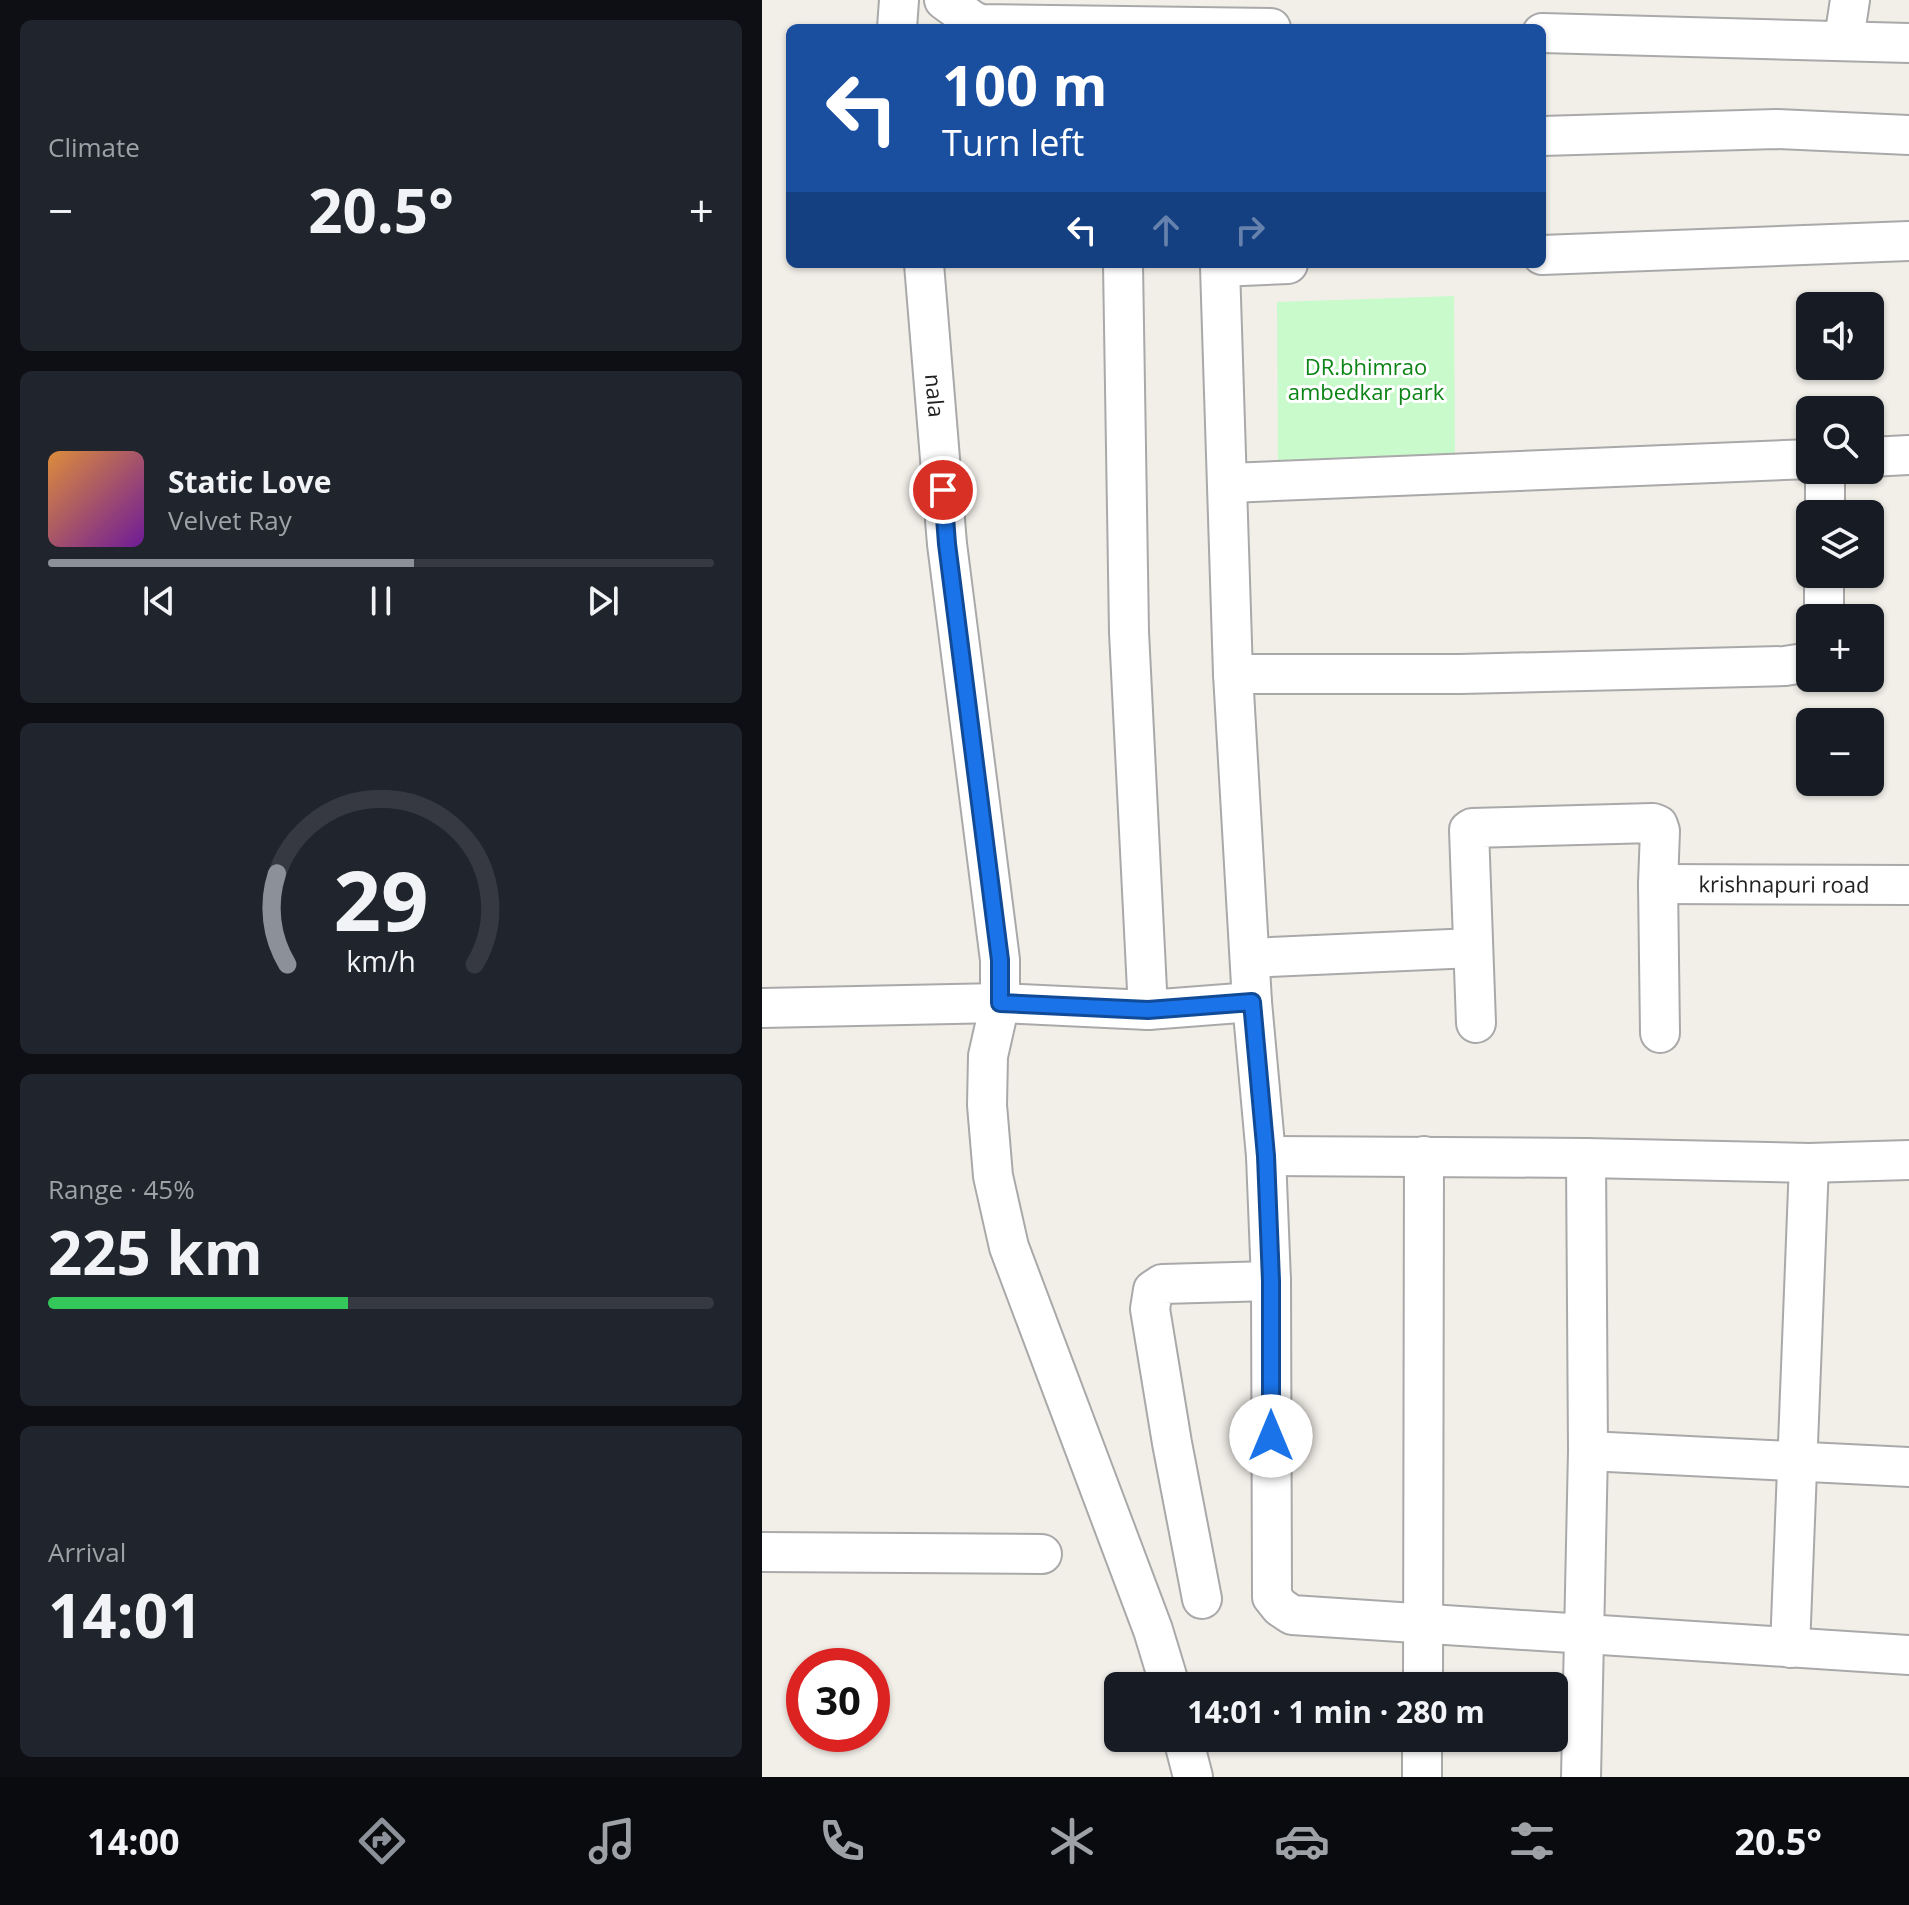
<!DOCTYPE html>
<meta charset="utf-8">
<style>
:root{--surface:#171b24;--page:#20242c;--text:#f1f3f6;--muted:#9ea1a6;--line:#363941;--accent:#8c9099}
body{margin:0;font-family:"Open Sans",sans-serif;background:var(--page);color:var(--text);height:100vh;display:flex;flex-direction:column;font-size:30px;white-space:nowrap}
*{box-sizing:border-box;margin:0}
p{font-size:26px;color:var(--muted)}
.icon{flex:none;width:44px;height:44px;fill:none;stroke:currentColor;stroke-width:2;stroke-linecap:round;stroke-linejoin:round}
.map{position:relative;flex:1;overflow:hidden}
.sheet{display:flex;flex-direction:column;gap:20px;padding:20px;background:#0d0f14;width:762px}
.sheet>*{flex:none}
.hud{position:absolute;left:24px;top:24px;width:760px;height:244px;border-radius:12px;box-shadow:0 2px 6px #0004;background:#1a4fa0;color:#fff;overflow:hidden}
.buttons{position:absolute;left:1034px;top:292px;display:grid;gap:16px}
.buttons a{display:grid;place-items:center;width:88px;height:88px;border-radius:12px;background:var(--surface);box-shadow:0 2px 6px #0004;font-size:40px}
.speed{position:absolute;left:24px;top:1648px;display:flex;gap:16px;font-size:40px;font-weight:700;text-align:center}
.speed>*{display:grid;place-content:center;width:104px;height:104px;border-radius:50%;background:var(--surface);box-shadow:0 2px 6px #0004;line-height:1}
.speed .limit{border:12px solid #d22;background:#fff;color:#111}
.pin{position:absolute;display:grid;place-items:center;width:68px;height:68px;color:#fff;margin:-34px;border:4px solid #fff;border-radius:50%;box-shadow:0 2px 8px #0007}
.me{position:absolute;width:88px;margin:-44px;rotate:0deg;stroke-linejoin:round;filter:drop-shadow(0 0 6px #0008)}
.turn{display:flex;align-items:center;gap:28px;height:168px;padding:0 24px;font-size:36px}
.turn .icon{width:104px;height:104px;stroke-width:2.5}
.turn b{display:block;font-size:56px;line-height:68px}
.lanes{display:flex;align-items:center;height:76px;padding:0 24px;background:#0003;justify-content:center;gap:40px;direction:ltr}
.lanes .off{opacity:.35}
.big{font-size:60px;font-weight:700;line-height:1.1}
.sheet .card{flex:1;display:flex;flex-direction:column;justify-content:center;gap:12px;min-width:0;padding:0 28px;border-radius:12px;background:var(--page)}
.sheet .dial{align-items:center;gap:0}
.dial svg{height:208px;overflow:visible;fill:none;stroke:var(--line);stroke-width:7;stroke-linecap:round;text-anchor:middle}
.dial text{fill:var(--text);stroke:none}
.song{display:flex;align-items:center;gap:24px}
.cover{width:96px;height:96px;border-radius:12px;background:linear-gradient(135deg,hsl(30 70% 55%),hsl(280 70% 35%))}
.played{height:8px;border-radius:4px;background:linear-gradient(90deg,var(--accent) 55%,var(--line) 55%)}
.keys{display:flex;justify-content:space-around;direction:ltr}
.heat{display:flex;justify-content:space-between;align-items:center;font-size:44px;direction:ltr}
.charge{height:12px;border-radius:6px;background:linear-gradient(90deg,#34c759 45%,var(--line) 0)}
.trip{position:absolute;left:342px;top:1672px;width:464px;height:80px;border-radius:12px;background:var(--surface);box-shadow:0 2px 6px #0004;font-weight:700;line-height:80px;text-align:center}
.menu{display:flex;height:128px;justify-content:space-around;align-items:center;background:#090b0e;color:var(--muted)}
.menu .icon{width:56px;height:56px}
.menu .active{color:var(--accent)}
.menu b{font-size:36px;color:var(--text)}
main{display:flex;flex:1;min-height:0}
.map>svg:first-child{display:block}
.park{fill:#c8facc}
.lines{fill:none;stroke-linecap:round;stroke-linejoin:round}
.minor-casing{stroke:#a9a9a9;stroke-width:42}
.minor{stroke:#fff;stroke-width:38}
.route-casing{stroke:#114b97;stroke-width:20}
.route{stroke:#1a73e8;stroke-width:14}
.labels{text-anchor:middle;stroke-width:6;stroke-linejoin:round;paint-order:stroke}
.park-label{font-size:22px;fill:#0c8416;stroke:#fff}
.street-label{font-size:22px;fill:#222;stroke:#fff}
</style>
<main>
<section class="sheet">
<div class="card"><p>Climate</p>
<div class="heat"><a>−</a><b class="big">20.5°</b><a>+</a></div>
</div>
<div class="card">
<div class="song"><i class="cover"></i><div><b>Static Love</b><p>Velvet Ray</p></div></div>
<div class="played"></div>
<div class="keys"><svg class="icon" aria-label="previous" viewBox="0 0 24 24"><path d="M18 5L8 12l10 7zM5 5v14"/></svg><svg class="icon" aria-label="pause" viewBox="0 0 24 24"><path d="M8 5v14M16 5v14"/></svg><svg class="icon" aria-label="next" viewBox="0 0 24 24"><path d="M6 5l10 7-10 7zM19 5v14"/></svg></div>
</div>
<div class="card dial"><svg viewBox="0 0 100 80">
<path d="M14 69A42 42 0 1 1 86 69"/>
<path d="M14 69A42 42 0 0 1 10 34" stroke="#8c9099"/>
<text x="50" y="56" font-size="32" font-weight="700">29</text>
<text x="50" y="72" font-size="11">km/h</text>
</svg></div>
<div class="card"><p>Range · 45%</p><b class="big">225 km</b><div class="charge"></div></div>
<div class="card"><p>Arrival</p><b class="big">14:01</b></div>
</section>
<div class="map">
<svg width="1147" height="1777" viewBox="0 0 1147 1777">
<rect width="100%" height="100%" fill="#f2efe9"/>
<!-- park -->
<path class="park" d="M692,296l1,160 -177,8 -1,-162z"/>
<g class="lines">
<!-- minor casing -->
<g class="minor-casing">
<g id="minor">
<path d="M182,0l29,21 8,3 290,4"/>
<path d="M135,28l2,-28"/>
<path d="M780,33l367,10"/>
<path d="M1082,39l6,-39"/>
<path d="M780,136l234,-7 133,6"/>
<path d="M780,255l367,-14"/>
<path id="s1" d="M162,264l23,280 53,416v43l-12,53 -1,49 6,71 16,71 144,383 17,56"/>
<path d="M361,264l6,368 19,378"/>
<path d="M526,264l-68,3 13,407 19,328 14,154 5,125 1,316 8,10 12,8 617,40"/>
<path d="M1108,457l39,-2"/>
<path d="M467,483l581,-24"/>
<path d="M1063,514v-44"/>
<path d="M1062,618v-44"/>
<path d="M471,674h227l325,-8 25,-4"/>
<path id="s2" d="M896,884l251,1"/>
<path d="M488,958l223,-10"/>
<path d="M0,1008l238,-5 148,7 104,-8"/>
<path d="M714,1023l-7,-193 3,-2 181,-5 5,2 2,6 -2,53 2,149"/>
<path d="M504,1156l320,2 223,5 100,-3"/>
<path d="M826,1451l321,16"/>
<path d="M0,1552l280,2"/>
<path d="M440,1599l-30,-156 -22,-134 3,-19 9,-6 109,-3"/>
<path d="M1028,1648l19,-485"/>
<path d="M661,1686l1,-530"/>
<path d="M421,1738l10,39"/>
<path d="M660,1777v-39"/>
<path d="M819,1777l7,-326 -2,-293"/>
</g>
</g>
<!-- minor -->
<use href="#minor" class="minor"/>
</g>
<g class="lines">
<!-- route casing -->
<g class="route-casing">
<path id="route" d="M181,490l4,54 53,416v43l148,7 104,-8 14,154 5,125v155"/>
</g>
<!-- route -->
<use href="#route" class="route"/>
</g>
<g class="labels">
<!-- park labels -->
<g class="park-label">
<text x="604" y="375">DR.bhimrao<tspan x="604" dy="25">ambedkar park</tspan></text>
</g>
<!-- street labels -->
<g class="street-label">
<text dy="8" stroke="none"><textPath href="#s1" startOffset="132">nala</textPath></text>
<text dy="8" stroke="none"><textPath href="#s2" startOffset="126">krishnapuri road</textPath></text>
</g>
</g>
</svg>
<div class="buttons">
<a><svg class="icon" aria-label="sound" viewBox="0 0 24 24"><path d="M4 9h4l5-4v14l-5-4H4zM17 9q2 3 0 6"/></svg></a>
<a><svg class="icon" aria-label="search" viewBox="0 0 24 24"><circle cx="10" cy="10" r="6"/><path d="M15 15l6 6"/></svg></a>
<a><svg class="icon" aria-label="layers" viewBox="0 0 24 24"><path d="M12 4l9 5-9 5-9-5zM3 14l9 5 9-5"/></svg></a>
<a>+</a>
<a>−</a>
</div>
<div class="speed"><div class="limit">30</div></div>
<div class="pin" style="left:181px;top:490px;background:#d93025"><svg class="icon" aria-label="arrive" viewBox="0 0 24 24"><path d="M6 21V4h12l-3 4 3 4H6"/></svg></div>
<svg class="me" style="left:509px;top:1436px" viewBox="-20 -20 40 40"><circle r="19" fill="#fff"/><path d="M0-13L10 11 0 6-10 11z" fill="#1a73e8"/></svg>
<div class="trip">14:01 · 1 min · 280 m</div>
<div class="hud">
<div class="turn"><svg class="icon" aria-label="left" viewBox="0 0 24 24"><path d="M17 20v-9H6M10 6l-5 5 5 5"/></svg><div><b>100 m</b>Turn left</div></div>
<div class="lanes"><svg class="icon" aria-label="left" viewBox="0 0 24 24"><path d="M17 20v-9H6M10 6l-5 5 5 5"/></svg><svg class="icon off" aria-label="ahead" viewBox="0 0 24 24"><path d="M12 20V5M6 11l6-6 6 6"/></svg><svg class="icon off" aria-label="right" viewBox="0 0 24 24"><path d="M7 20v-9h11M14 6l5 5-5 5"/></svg></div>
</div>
</div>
</main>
<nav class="menu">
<b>14:00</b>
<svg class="icon active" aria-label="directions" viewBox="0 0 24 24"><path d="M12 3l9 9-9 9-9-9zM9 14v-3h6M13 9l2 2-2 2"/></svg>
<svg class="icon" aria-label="music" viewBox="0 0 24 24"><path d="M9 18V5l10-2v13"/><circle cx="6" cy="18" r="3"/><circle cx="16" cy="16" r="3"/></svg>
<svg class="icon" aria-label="phone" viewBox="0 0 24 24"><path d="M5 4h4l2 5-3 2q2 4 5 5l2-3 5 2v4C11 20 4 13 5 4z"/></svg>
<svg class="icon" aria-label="climate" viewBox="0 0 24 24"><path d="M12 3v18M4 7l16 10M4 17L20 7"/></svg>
<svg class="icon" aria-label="car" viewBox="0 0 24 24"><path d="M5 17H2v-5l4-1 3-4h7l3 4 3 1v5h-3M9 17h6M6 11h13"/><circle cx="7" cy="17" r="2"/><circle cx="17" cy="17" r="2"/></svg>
<svg class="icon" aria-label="filters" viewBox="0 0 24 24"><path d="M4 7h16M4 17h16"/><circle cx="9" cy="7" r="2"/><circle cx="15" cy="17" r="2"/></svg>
<b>20.5°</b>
</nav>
